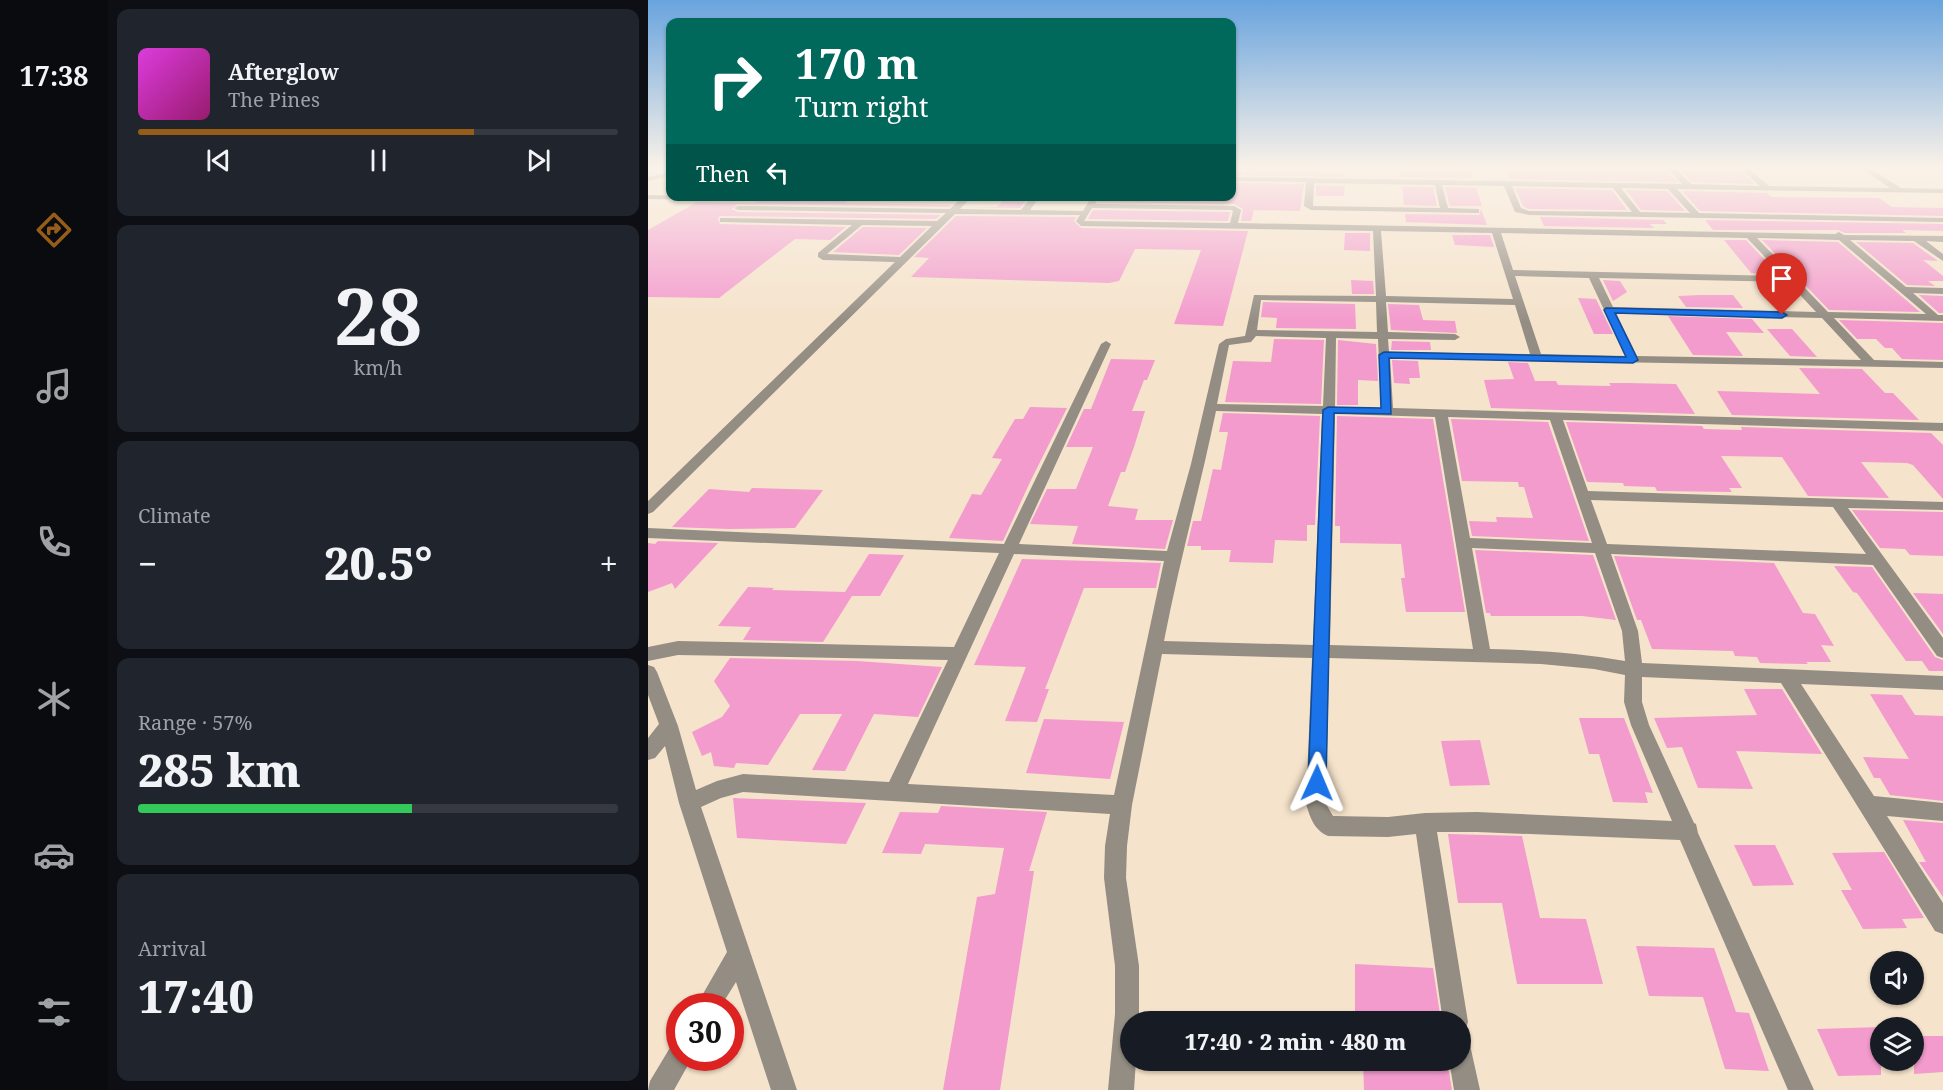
<!DOCTYPE html>
<meta charset="utf-8">
<style>
:root{--surface:#171b24;--page:#20242c;--text:#f1f3f6;--muted:#9ea1a6;--line:#363941;--accent:#965d19}
body{margin:0;font-family:"Noto Serif",serif;background:var(--page);color:var(--text);height:100vh;display:flex;flex-direction:column;font-size:22px;white-space:nowrap}
*{box-sizing:border-box;margin:0}
p{font-size:20px;color:var(--muted)}
.icon{flex:none;width:33px;height:33px;fill:none;stroke:currentColor;stroke-width:2;stroke-linecap:round;stroke-linejoin:round}
.map{position:relative;flex:1;overflow:hidden}
.side{display:flex;flex-direction:column;gap:9px;padding:9px;background:#0d0f14;width:540px}
.side>*{flex:none}
.hud{position:absolute;left:18px;top:18px;width:570px;height:183px;border-radius:12px;box-shadow:0 2px 4px #0004;background:#00695c;color:#fff;overflow:hidden}
.controls{position:absolute;left:1222px;top:951px;display:grid;gap:12px}
.controls a{display:grid;place-items:center;width:54px;height:54px;border-radius:50%;background:var(--surface);box-shadow:0 2px 4px #0004;font-size:30px}
.speed{position:absolute;left:18px;top:993px;display:flex;gap:12px;font-size:30px;font-weight:700;text-align:center}
.speed>*{display:grid;place-content:center;width:78px;height:78px;border-radius:50%;background:var(--surface);box-shadow:0 2px 4px #0004;line-height:1}
.speed .limit{border:9px solid #d22;background:#fff;color:#111}
.pin{position:absolute;display:grid;place-items:center;width:51px;height:51px;color:#fff;margin:-62px -26px;border-radius:50% 50% 50% 0;rotate:-45deg;box-shadow:0 0 6px #0007}
.pin .icon{rotate:45deg}
.me{position:absolute;width:66px;margin:-33px;rotate:1deg;stroke-linejoin:round;filter:drop-shadow(0 0 4px #0008)}
.turn{display:flex;align-items:center;gap:21px;height:126px;padding:0 30px;font-size:27px}
.turn .icon{width:78px;height:78px;stroke-width:2.5}
.turn b{display:block;font-size:42px;line-height:51px}
.then{display:flex;align-items:center;height:57px;padding:0 30px;background:#0003;gap:12px;font-size:22px}
.big{font-size:45px;font-weight:800;line-height:1.1}
.side .tile{flex:1;display:flex;flex-direction:column;justify-content:center;gap:9px;min-width:0;padding:0 21px;border-radius:12px;background:var(--page)}
.side .dial{align-items:center;gap:0}
.dial b{font-size:78px;line-height:1}
.song{display:flex;align-items:center;gap:18px}
.cover{width:72px;height:72px;border-radius:9px;background:linear-gradient(135deg,hsl(300 70% 55%),hsl(320 70% 35%))}
.played{height:6px;border-radius:3px;background:linear-gradient(90deg,var(--accent) 70%,var(--line) 70%)}
.keys{display:flex;justify-content:space-around;direction:ltr}
.heat{display:flex;justify-content:space-between;align-items:center;font-size:33px;direction:ltr}
.charge{height:9px;border-radius:4px;background:linear-gradient(90deg,#34c759 57%,var(--line) 0)}
.trip{position:absolute;left:472px;top:1011px;width:351px;height:60px;border-radius:30px;background:var(--surface);box-shadow:0 2px 4px #0004;font-weight:800;line-height:60px;text-align:center}
main{display:flex;flex:1;min-height:0}
.tab-bar{display:flex;flex-direction:column;width:108px;justify-content:space-around;align-items:center;background:#090b0e;color:var(--muted)}
.tab-bar .icon{width:42px;height:42px}
.tab-bar .selected{color:var(--accent)}
.tab-bar b{font-size:27px;color:var(--text)}
.map>svg:first-child{display:block}
.building{fill:#f39bcd}
.lines{fill:none;stroke-linecap:round;stroke-linejoin:round}
.minor{fill:#948d83;fill-rule:evenodd}
.route{fill:#1a73e8;stroke:#114b97;stroke-width:1.5}
</style>
<main>
<nav class="tab-bar">
<b>17:38</b>
<svg class="icon selected" aria-label="directions" viewBox="0 0 24 24"><path d="M12 3l9 9-9 9-9-9zM9 14v-3h6M13 9l2 2-2 2"/></svg>
<svg class="icon" aria-label="music" viewBox="0 0 24 24"><path d="M9 18V5l10-2v13"/><circle cx="6" cy="18" r="3"/><circle cx="16" cy="16" r="3"/></svg>
<svg class="icon" aria-label="phone" viewBox="0 0 24 24"><path d="M5 4h4l2 5-3 2q2 4 5 5l2-3 5 2v4C11 20 4 13 5 4z"/></svg>
<svg class="icon" aria-label="climate" viewBox="0 0 24 24"><path d="M12 3v18M4 7l16 10M4 17L20 7"/></svg>
<svg class="icon" aria-label="car" viewBox="0 0 24 24"><path d="M5 17H2v-5l4-1 3-4h7l3 4 3 1v5h-3M9 17h6M6 11h13"/><circle cx="7" cy="17" r="2"/><circle cx="17" cy="17" r="2"/></svg>
<svg class="icon" aria-label="filters" viewBox="0 0 24 24"><path d="M4 7h16M4 17h16"/><circle cx="9" cy="7" r="2"/><circle cx="15" cy="17" r="2"/></svg>
</nav>
<section class="side">
<div class="tile">
<div class="song"><i class="cover"></i><div><b>Afterglow</b><p>The Pines</p></div></div>
<div class="played"></div>
<div class="keys"><svg class="icon" aria-label="previous" viewBox="0 0 24 24"><path d="M18 5L8 12l10 7zM5 5v14"/></svg><svg class="icon" aria-label="pause" viewBox="0 0 24 24"><path d="M8 5v14M16 5v14"/></svg><svg class="icon" aria-label="next" viewBox="0 0 24 24"><path d="M6 5l10 7-10 7zM19 5v14"/></svg></div>
</div>
<div class="tile dial"><b>28</b><p>km/h</p></div>
<div class="tile"><p>Climate</p>
<div class="heat"><a>−</a><b class="big">20.5°</b><a>+</a></div>
</div>
<div class="tile"><p>Range · 57%</p><b class="big">285 km</b><div class="charge"></div></div>
<div class="tile"><p>Arrival</p><b class="big">17:40</b></div>
</section>
<div class="map">
<svg width="1295" height="1090" viewBox="0 0 1295 1090">
<rect width="100%" height="100%" fill="#f5e3cb"/>
<!-- building -->
<g class="building">
<path d="M599,169h67v4l31,1v3l-113,-2v-3h14z"/>
<path d="M857,169h161l11,13 -167,-3z"/>
<path d="M1031,169h60l15,15 -62,-2z"/>
<path d="M752,170h70l3,8 -72,-1z"/>
<path d="M584,183l72,1 -4,27 -46,-1 -3,11h-10l2,-12 -9,-5 -135,-2 3,-6h130z"/>
<path d="M668,185l29,1 -1,10h-28z"/>
<path d="M754,187h31l4,19 -33,-1z"/>
<path d="M797,187l31,1 6,18h-32z"/>
<path d="M867,188l97,2 15,20 -98,-1 -6,-3z"/>
<path d="M978,190l41,1 18,20 -44,-1z"/>
<path d="M1034,191l85,2 4,4 108,1 13,9 51,1v8l-243,-5z"/>
<path d="M137,196h68l-8,7 106,2 -2,2 -212,-3 -5,5 6,3 202,3 -4,4 -216,-3 -2,2 2,6 126,3 -16,13 -35,-1 -76,59 -71,-1v-67l49,-28 57,1 5,-2h19z"/>
<path d="M356,199l22,1 -6,8 -55,-1h32z"/>
<path d="M833,209l6,16 -81,-3 -1,-8 74,1z"/>
<path d="M445,210l137,2 -2,9 -140,-2z"/>
<path d="M308,216l120,1 -2,4 7,7 167,3 -25,95 -49,-2 27,-74 -66,-1 -16,32 -10,2 -198,-6 18,-19 -15,-1z"/>
<path d="M892,217l123,3 4,4h-17l4,4 -110,-2z"/>
<path d="M1057,220l238,4v7l-41,-1 4,3h-61l-7,-3h-125z"/>
<path d="M215,227l64,1 -28,27 -66,-3z"/>
<path d="M697,233h25v18l-26,-1z"/>
<path d="M804,235h38l4,12 -39,-2z"/>
<path d="M1076,240h22l32,34 -27,-1z"/>
<path d="M1114,240l76,2 82,70 -91,-2z"/>
<path d="M1208,242l57,1 25,18 -15,-1 20,16v5h-15l7,5 -28,-1z"/>
<path d="M703,280l22,1 1,13h-22z"/>
<path d="M955,280l17,1 7,11 -14,9z"/>
<path d="M1052,295h33l10,13 -57,-1 -8,-11z"/>
<path d="M1271,295l24,1v17h-4z"/>
<path d="M930,298l18,1 17,35h-19z"/>
<path d="M615,302l92,2 1,25 -80,-1 1,-10 -16,-1z"/>
<path d="M740,304l31,1 4,15 32,1 2,12 -66,-3z"/>
<path d="M1020,316l84,3 12,14 -38,-1 17,24 -50,-1z"/>
<path d="M1191,320l104,3v37l-41,-1 -10,-11h-7l-9,-9h-19z"/>
<path d="M1119,329h25l25,28 -27,-1z"/>
<path d="M626,339l50,1 -3,64 -96,-2 8,-41 38,1z"/>
<path d="M690,340l38,4 2,37 -20,-1v25h-21z"/>
<path d="M744,341l38,1 1,8h-40z"/>
<path d="M463,359l44,1 -8,20h-3l-12,31h13l-11,36 -9,25h-4l-13,34 30,3 -3,11h38l-8,29 -93,-5 6,-18 -48,-2 17,-35h29l17,-42h-27l18,-38h7z"/>
<path d="M744,360l26,1 2,17h-11l1,6 -16,-1z"/>
<path d="M860,362l20,1 7,18h21l2,4 53,1 -2,-3h18l49,1 19,30 -204,-6 -7,-28 30,-1z"/>
<path d="M1151,368l63,1 23,24h8l26,27 -187,-5 -15,-24 103,3z"/>
<path d="M382,407l37,1 -37,74 -27,59 -54,-3 23,-44 9,1 21,-36 -10,-1 23,-39h8z"/>
<path d="M575,413l97,3 -5,109h-8v16l-32,-1 -2,23 -44,-1 2,-12h-30v-4h-14l6,-25h8l12,-52 8,1 7,-38h-9z"/>
<path d="M689,416l96,3 32,193h-59l-5,-34h4l-4,-34 -61,-1v-17h-5z"/>
<path d="M803,419l97,3 41,119 -117,-5 -3,-15 28,1 -1,-5 37,1 -9,-31h-5l-1,-5 -56,-1z"/>
<path d="M918,422l136,4 2,3 38,1 -1,-3 190,6 12,12v54l-30,-34 -6,-2 -46,-1 28,36 -81,-2 -26,-39 -61,-1 21,32h-13l3,4 -75,-1 -2,-4 -31,-1 -1,-3 -36,-1z"/>
<path d="M104,488l71,2 -28,38 -66,1 -57,-2 37,-38 40,3z"/>
<path d="M1204,510l91,2v44l-33,-1 -5,-6 -25,-1z"/>
<path d="M10,541l60,2 -43,46 -3,-6 -24,9v-49l7,1z"/>
<path d="M827,550l118,5 23,65 -34,-4h-91l-1,-3h-4z"/>
<path d="M221,554l35,1 -24,41h-28l-29,46 -80,-2 8,-13 -33,-1 30,-39 26,1 -2,2 73,2z"/>
<path d="M966,556l160,7 29,50 12,1 19,32 -13,-1 10,17h-25l2,2 -48,-1 -3,-6 -22,-1 -2,-5 -81,-2 -11,-29h-4z"/>
<path d="M374,559l139,4 -5,25h-72l-39,101h4l-12,33 -32,-1 21,-54 -52,-2z"/>
<path d="M1186,566l38,1 63,90 8,3v11h-14l-7,-10h-16l-49,-68 -4,-1z"/>
<path d="M1265,593l30,1v40z"/>
<path d="M82,658l127,3 85,6 -24,50 -44,-3 -29,57 -33,-1 30,-56h-42l-32,51 -32,-2 -2,5 -20,-2 -3,-14 -9,4 -10,-24 30,-15 8,-11 -16,-25z"/>
<path d="M1096,689h38l40,65 -86,-3 17,38 -55,-1 -16,-41 -15,1 -13,-30 103,-3z"/>
<path d="M1222,694l32,1 13,20 28,1v85l-53,-6 -10,-17h-6l-11,-21 46,2z"/>
<path d="M931,718h45l29,75 -8,-1 3,11 -35,-1 -14,-48h-10z"/>
<path d="M396,719l80,3 -14,57 -84,-6z"/>
<path d="M832,740l10,45 -40,1 -9,-45z"/>
<path d="M85,798l133,5 -20,41 -109,-6z"/>
<path d="M293,806l106,6 -18,59h5l-34,219h-57l34,-193 18,-3 9,-46 -79,-4 -4,10 -39,-1 18,-41 38,1z"/>
<path d="M1255,820l40,3v74l-24,-35h7z"/>
<path d="M800,834l74,2 18,82 46,1 17,65h-86l-15,-81h-44z"/>
<path d="M1086,845h41l19,40 -41,1z"/>
<path d="M1236,852l40,66 -22,1 5,9 -44,1 -22,-39h11l-20,-37z"/>
<path d="M988,946l78,2 22,64 13,1 20,58 -44,-2 -22,-72 -54,-1z"/>
<path d="M707,964l78,4 8,53 -86,-4z"/>
<path d="M1233,1027v48l-43,1 -21,-47z"/>
<path d="M1266,1036h29v36l-29,2z"/>
<path d="M715,1060h84l5,30h-88z"/>
</g>
<g class="lines">
<!-- minor -->
<g class="minor">
<path d="M1020,169h8l15,15 69,2 -19,-17h8l20,17 121,2 -28,-19h9l30,19 42,1v4l-266,-4 22,24 244,5v4l-414,-7 -14,-3 -11,-26 -62,-1 6,23 31,1v4h-3l-165,-3 -7,-4 2,-24 -74,-1v-4l450,7zM666,183l121,2 5,23 -127,-2zM864,186l101,2 19,24 -103,-1 -8,-3zM973,188l47,1 22,24 -50,-1z"/>
<path d="M1288,169h7v4z"/>
<path d="M22,172v4l-22,5v-4z"/>
<path d="M0,195l106,2 4,2 -4,2 -106,-2z"/>
<path d="M315,196h9l-12,13 61,1 11,-14h8l-10,14 53,1 9,-15h8l-5,8 139,2 7,4 -3,13 597,11 4,-2 5,3 99,1v6l-17,-1 17,13v7l-29,-20 -64,-1 56,47 37,1v6l-30,-1 25,22h5v6l-109,-3 40,42 69,2v6l-553,-10 3,50 550,15v8l-380,-11 25,71 355,11v8l-95,-2 95,130v20l-6,-2 -64,-91 -262,-11 27,77 4,32 301,13v14l-142,-6 73,112 69,7v18l-56,-5 56,87v31l-8,-3 -154,-248 -139,-6v25l7,23 45,98 2,1 2,9 116,257h-26l-108,-250 -203,-8h-40l31,190 -3,9 -4,1v-10h-18l-27,-188 -28,3 -60,-1c-14,-6 -18,-19 -22,-32l6,-146 -150,-4 -30,151 -5,41 -1,32 13,88v56h-8v38h5l-2,30h-26l7,-76v-48l-11,-88 1,-32 5,-32 -367,-22 -22,6 -20,9 96,283h-26l-35,-108 -15,24h-25l31,-54 -48,-149 -14,-57 -10,12 -7,2v-22l11,-14 -11,-29v-30l6,2 3,5 21,54 18,64 21,-9 26,-7 146,8 59,-122 -270,-5 -30,6v-14l30,-6 276,6 45,-94 -351,-15v-10l356,16 97,-200 5,-3 5,3 -92,200 148,7 24,-87 28,-120 7,-5 19,-3 9,-41 122,1 -3,-65 -292,-5 -5,-5 4,-6 -125,-1 -302,298 -5,2v-13l247,-239 -72,-2 -5,-3v-4l34,-28 -129,-3h-3v-4l217,3 9,-8 -208,-3 -4,-2 4,-2 212,3zM444,208l140,2 1,1 -3,12 -146,-2zM214,225l70,1 -32,31 -73,-3zM733,231l111,2 21,66 -127,-3zM853,233l246,5 36,38 -270,-6zM1109,238l82,2 87,74 -98,-2zM867,276l74,2 37,78 -85,-2zM951,278l189,4 28,30 -203,-5zM613,300l115,2 1,30 -120,-2zM738,302l129,3 15,49 -141,-2 -1,-13 67,1 5,-3 -5,-3 -67,-2zM968,313l206,5 39,42 -224,-4zM608,336l70,2 -3,68 -106,-2 12,-59 22,-3zM688,338l42,1 3,69 -46,-1zM568,411l106,3 -9,231 -149,-4c15,-78 36,-153 52,-230zM687,414l100,3 38,232 -143,-4zM800,417l102,3 42,123 -122,-5zM943,500l242,7 33,47 -259,-10zM824,548l123,5 27,78 3,30c-45,-8 -89,-11 -135,-12zM366,554l150,7 -50,234 -206,-11zM681,658l212,6 53,5 31,6 -1,27 7,23 41,96 -195,-9 -52,1 -37,4 -55,-1 -7,-12z"/>
<path d="M813,1041l9,4 10,45h-26l-5,-30h12z"/>
<path d="M32,1042v16h12l-18,32h-26l2,-9 21,-35z"/>
</g>
</g>
<!-- sky -->
<linearGradient id="sky" x2="0" y2="1"><stop stop-color="#69a4de"/><stop offset="0.52" stop-color="#faf2e8"/><stop offset="1" stop-color="#faf2e8" stop-opacity="0"/></linearGradient>
<rect width="1295" height="322" fill="url(#sky)"/>
<!-- route -->
<path class="route" d="M958,308l176,4 5,3 -5,3 -167,-5 23,47 -5,3 -244,-5 2,56 -57,-1 -8,370 -3,5 -6,3 -7,-3 -2,-5 15,-373 5,-3 53,1 -2,-53 5,-3 242,5 -22,-47z"/>
</svg>
<div class="controls">
<a><svg class="icon" aria-label="sound" viewBox="0 0 24 24"><path d="M4 9h4l5-4v14l-5-4H4zM17 9q2 3 0 6"/></svg></a>
<a><svg class="icon" aria-label="layers" viewBox="0 0 24 24"><path d="M12 4l9 5-9 5-9-5zM3 14l9 5 9-5"/></svg></a>
</div>
<div class="speed"><div class="limit">30</div></div>
<div class="pin" style="left:1134px;top:315px;background:#d93025"><svg class="icon" aria-label="arrive" viewBox="0 0 24 24"><path d="M6 21V4h12l-3 4 3 4H6"/></svg></div>
<svg class="me" style="left:669px;top:783px" viewBox="-20 -20 40 40"><path d="M0-17L14 15 0 8-14 15z" fill="#1a73e8" stroke="#fff" stroke-width="4"/></svg>
<div class="trip">17:40 · 2 min · 480 m</div>
<div class="hud">
<div class="turn"><svg class="icon" aria-label="right" viewBox="0 0 24 24"><path d="M7 20v-9h11M14 6l5 5-5 5"/></svg><div><b>170 m</b>Turn right</div></div>
<div class="then">Then<svg class="icon" aria-label="left" viewBox="0 0 24 24"><path d="M17 20v-9H6M10 6l-5 5 5 5"/></svg></div>
</div>
</div>
</main>
